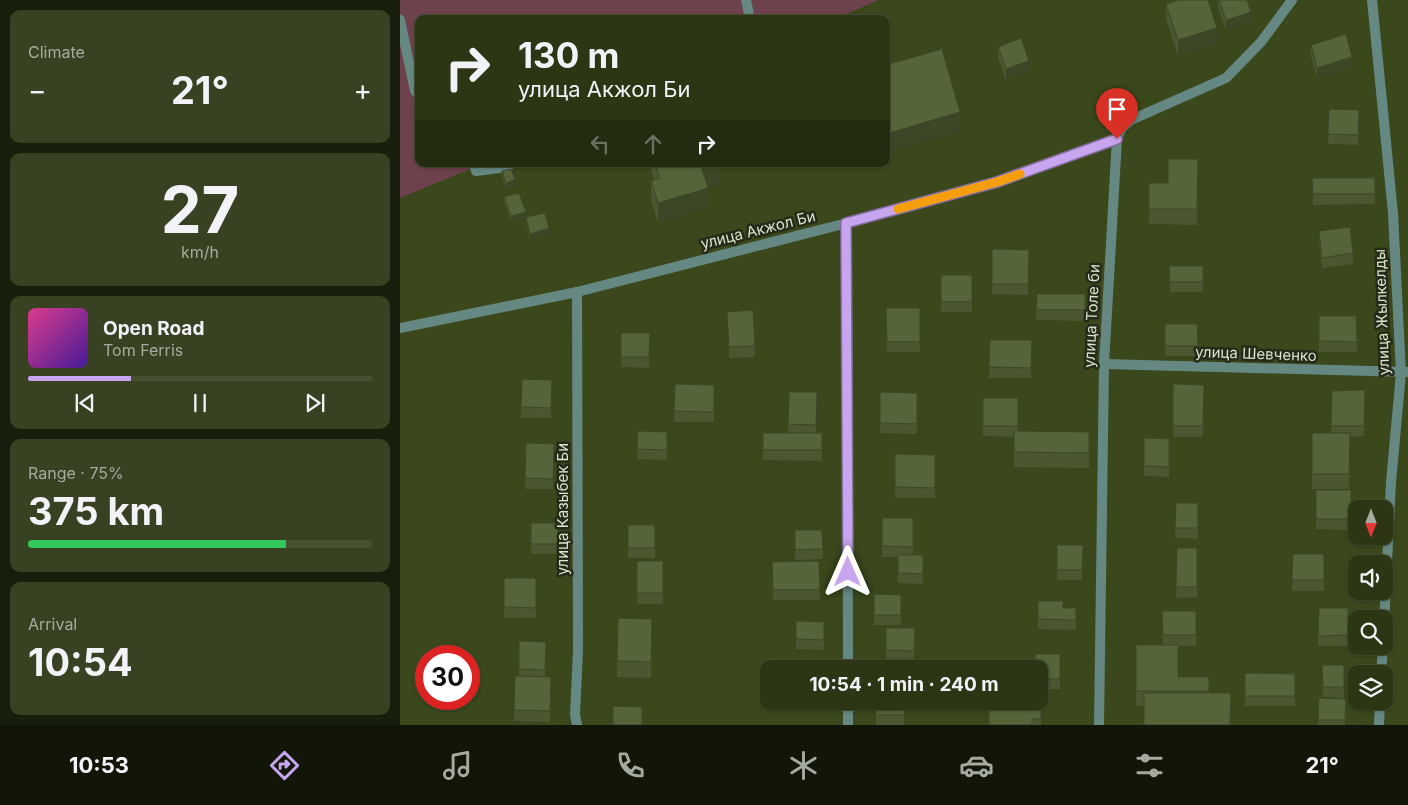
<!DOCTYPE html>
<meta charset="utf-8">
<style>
:root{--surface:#2c3615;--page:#384122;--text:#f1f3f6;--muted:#a6aba0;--line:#485034;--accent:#c7a6ef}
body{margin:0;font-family:Inter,sans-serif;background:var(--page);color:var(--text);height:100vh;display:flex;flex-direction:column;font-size:19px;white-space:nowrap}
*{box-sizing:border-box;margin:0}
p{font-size:16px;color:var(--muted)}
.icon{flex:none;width:28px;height:28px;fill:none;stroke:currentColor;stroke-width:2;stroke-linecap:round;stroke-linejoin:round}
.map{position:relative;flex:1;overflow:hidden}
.details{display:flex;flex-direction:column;gap:10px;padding:10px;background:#181e0c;width:400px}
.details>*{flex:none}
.hud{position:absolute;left:15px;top:15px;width:475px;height:152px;border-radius:10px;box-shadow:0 1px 4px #0004,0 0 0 1px var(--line);background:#2c3615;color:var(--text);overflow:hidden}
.needle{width:32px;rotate:180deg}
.tools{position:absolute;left:948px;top:500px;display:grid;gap:10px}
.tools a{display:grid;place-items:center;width:45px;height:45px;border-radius:10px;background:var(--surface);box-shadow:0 1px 4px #0004,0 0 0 1px var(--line);font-size:25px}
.speed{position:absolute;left:15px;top:645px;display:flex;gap:10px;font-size:25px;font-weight:700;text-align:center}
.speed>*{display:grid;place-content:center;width:65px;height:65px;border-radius:50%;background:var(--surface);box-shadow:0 1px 4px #0004,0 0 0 1px var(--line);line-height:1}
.speed .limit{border:8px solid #d22;background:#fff;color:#111}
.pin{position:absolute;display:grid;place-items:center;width:42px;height:42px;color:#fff;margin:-51px -21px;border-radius:50% 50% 50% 0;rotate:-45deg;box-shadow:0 0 5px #0007}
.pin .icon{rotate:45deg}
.me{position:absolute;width:55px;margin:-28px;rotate:0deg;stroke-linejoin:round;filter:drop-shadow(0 0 4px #0008)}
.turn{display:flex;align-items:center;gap:18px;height:105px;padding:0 20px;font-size:22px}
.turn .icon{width:65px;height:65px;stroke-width:2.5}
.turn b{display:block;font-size:35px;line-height:42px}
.lanes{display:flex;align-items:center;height:48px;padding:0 20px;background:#0003;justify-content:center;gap:25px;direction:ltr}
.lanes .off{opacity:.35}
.big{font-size:38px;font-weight:700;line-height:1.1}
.details .tile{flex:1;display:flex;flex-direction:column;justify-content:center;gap:8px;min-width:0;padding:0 18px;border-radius:10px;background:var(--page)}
.details .dial{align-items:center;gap:0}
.dial b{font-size:65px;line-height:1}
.song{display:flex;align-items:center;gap:15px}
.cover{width:60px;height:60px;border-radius:8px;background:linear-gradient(135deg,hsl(330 70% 55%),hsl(260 70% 35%))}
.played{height:5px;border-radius:2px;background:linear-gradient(90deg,var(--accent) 30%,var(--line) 30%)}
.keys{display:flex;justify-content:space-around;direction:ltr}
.heat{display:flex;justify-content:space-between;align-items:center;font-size:28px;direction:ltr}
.charge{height:8px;border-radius:4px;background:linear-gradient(90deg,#34c759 75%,var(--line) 0)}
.trip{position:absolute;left:360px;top:660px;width:288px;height:50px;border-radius:10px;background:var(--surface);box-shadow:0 1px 4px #0004,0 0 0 1px var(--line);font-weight:700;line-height:50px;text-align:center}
.tabs{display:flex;height:80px;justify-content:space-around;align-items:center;background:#121608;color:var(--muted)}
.tabs .icon{width:35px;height:35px}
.tabs .current{color:var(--accent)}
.tabs b{font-size:22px;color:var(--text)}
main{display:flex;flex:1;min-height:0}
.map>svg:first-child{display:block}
.green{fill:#6d424c}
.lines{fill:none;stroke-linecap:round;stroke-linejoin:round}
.street{stroke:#668883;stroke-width:10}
.wall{fill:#4a5731}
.shaded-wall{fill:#3c4728}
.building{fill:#566539;stroke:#3c4728}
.route-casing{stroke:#816c9b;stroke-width:12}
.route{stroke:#c7a6ef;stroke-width:9}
.slow{stroke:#f59e0b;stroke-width:9}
.labels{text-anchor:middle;stroke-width:5;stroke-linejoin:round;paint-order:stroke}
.street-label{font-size:15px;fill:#dae3cb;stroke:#252b18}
</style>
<main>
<section class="details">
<div class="tile"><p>Climate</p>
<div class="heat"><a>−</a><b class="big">21°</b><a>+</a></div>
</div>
<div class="tile dial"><b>27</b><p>km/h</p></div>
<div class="tile">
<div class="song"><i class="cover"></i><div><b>Open Road</b><p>Tom Ferris</p></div></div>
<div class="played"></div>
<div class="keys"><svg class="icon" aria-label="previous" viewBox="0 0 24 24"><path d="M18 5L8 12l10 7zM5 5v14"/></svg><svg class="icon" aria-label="pause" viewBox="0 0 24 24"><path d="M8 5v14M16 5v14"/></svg><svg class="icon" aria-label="next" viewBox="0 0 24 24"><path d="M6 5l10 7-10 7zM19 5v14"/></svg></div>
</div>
<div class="tile"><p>Range · 75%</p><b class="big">375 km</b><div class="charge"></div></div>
<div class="tile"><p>Arrival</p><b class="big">10:54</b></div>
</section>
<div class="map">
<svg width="1008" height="725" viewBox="0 0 1008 725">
<rect width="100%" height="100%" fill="#3a481c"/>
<!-- green -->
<path class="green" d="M0,0h479l-45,19h-415v145h63l-82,34z"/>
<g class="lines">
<!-- street -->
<g class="street">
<path d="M346,0l4,19"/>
<path d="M972,0l21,213 8,160 -10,109 -7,142"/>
<path d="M0,20l15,71 4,5"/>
<path d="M74,164l2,7 23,-3 12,-4"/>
<path d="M447,223l1,446"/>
<path d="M177,292l1,358 -3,65 2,10"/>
<path d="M0,328l177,-36 270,-69 150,-41 120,-43"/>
<path d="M704,364l304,8"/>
<path d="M981,674l2,-28"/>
<path d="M448,701v24"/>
<path d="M699,725l5,-361 13,-225 5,-11 9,-8 95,-42 35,-36 31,-42"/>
<path d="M979,725l1,-24"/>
</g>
</g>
<!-- wall -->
<g class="wall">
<path d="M818,0h29l4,22 -25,8 -8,-22z"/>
<path d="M766,4l51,39 -39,13 -12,-37z"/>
<path d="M911,45l41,23 -35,10 -6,-23z"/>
<path d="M598,47l31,24 -23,9 -8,-22z"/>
<path d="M929,109l30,1 -1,35 -30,-1z"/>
<path d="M798,159l-1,66 -48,-1v-41h19z"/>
<path d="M249,164h70v20l-11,3v20l-50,16 -7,-23v-19l3,-1z"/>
<path d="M102,171l13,15 -9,2 -4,-11z"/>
<path d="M912,178h63v26l-62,1z"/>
<path d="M104,197l22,20 23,17 -19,5 -4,-17v-5l-15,5 -7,-20z"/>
<path d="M919,231l34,22v11l-31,4 -3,-26z"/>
<path d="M592,249l37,1 -1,45 -36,-1z"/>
<path d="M769,266h34v26h-33z"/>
<rect x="541" y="275" width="31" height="37"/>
<path d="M637,294h48v27l-49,-1z"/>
<path d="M486,308h34v44h-33z"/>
<path d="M327,312l28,34v11l-26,1z"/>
<path d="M919,316h37l1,36h-38z"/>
<path d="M765,324h32l1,32h-33z"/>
<path d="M221,333h29l-1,35 -28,-1z"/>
<path d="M590,340h42l-1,38h-42z"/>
<path d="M152,380l-1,38h-30v-11z"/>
<path d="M275,384l39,1v37h-40z"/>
<path d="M773,384l31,1 -1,52h-30z"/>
<path d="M965,390l-1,46 -14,1 -1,52h-37v-56h19l1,-42z"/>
<path d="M389,392h28l-1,41h6v28l-59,-1v-27h25z"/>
<path d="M480,392l37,1v41l-37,-1z"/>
<path d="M583,398h35v33l71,1v36l-75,-1v-30l-31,-1z"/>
<path d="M238,431l29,1v28l-30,-1z"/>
<path d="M744,438l25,1v38l-25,-1z"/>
<path d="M126,443l28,1 -1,45h-28z"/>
<path d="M495,454l40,1v43h-40z"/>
<path d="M916,490h35v40l-35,-1z"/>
<path d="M776,503h22v36l-23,-1z"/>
<path d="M482,518h31v37h10v29l-25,-1v-26h-16z"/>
<rect x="131" y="523" width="27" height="31"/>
<rect x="228" y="525" width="27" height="33"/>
<path d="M395,530h27l1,29 -28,1z"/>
<path d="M657,545h26l-1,35h-25z"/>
<path d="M777,548h20v49l-21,1z"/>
<path d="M893,554h31v37h-32z"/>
<rect x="237" y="561" width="26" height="43"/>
<path d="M419,561l1,39h-47l-1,-38z"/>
<rect x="104" y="578" width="32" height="40"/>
<path d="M474,594l27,1v30h-27z"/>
<path d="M638,601l25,7 13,11v11l-38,-1z"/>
<path d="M948,608v38h-30v-10z"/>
<path d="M762,611h34v35h-18v31h31v16l-65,13h-8v-61h27z"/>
<path d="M396,621l28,1v28l-28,-1z"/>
<path d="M486,628h29l-1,34 -28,-1z"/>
<path d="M252,634l-1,44 -34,-1v-16z"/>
<path d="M119,641l27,1 -1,35h6l-1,45 -36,-1v-11l5,-34z"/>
<path d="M660,654v35h-21v-20z"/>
<path d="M922,665h22v33l-21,-1z"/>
<path d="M845,673l50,1v32h-50z"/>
<path d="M641,698v27h-52z"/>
<path d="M919,698l27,1 -1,26h-27z"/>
<rect x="476" y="701" width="28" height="24"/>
</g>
<!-- shaded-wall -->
<g class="shaded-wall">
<path d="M851,12v10l-25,8v-10z"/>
<path d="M817,28v15l-39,13v-16z"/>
<path d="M952,57v11l-35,10v-10z"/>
<path d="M629,61v10l-23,9v-11z"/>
<path d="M560,112v20l-74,21v-19z"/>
<path d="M319,164v20l-17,5v-20z"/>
<path d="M430,164h20l-20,6z"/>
<path d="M115,180v6l-9,2v-5z"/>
<path d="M308,188v19l-50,16v-20z"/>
<path d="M126,212v5l-15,5v-6z"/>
<path d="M149,228v6l-19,5v-5z"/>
</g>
<!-- building -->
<g class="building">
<path d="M779,0h29l9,28 -39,12 -12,-36z"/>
<path d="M819,0h28l4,12 -25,8z"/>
<path d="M946,34l6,23 -35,11 -6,-23z"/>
<path d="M621,38l8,23 -23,8 -8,-22z"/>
<path d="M542,49l18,63 -74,22v-69z"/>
<path d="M929,109l30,1 -1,25 -30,-1z"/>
<path d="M768,159h30l-1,50h-48v-26h19z"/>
<path d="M255,164h64l-17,5 6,19 -50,15 -7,-22 9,-3z"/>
<path d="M111,169l4,11 -9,3 -4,-12z"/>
<path d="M912,178h63v16h-62z"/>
<path d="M119,193l7,19 -15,4 -7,-19z"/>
<path d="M145,213l4,15 -19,6 -4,-17z"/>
<path d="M950,227l3,26 -31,5 -3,-27z"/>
<path d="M592,249l37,1 -1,34h-36z"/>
<path d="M769,266h34v16h-33z"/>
<rect x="541" y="275" width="31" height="27"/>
<path d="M637,294h48v16h-49z"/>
<path d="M486,308h34v34h-33z"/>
<path d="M353,310l2,36 -26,1 -2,-35z"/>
<path d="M919,316h37l1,26 -38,-1z"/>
<path d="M765,324h32l1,22h-33z"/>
<path d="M221,333h29l-1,24h-28z"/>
<path d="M590,340h42l-1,28 -42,-1z"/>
<path d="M122,379l30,1 -1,28 -30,-1z"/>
<path d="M275,384l39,1v27l-40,-1z"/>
<path d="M773,384l31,1 -1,41h-30z"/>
<path d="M965,390l-1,36h-33l1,-35z"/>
<path d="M389,392h28l-1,33 -28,-1z"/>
<path d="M480,392l37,1v31l-37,-1z"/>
<rect x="583" y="398" width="35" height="28"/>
<path d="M238,431l29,1v18l-30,-1z"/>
<path d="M614,431l75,1v21l-75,-1z"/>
<rect x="363" y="433" width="59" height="17"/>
<path d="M912,433h38l-1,41h-37z"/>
<path d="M744,438l25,1v28l-25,-1z"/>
<path d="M126,443l28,1 -1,35 -28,-1z"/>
<path d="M495,454l40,1v33l-40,-1z"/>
<rect x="916" y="490" width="35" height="29"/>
<path d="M776,503h22v25h-23z"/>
<path d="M482,518h31v29l-31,-1z"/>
<rect x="131" y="523" width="27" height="21"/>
<rect x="228" y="525" width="27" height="23"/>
<path d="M395,530h27l1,19 -28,1z"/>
<path d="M657,545h26l-1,25h-25z"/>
<path d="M777,548h20v39h-21z"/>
<path d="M893,554h31v26h-32z"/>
<path d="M498,555h25v19l-25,-1z"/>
<rect x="237" y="561" width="26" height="32"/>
<path d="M419,561l1,29h-47l-1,-28z"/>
<path d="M104,578h32v30l-32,-1z"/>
<path d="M474,594l27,1v20h-27z"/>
<path d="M638,601h25v7h13v12l-38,-1z"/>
<path d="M919,608h29v27l-30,1z"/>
<path d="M762,611h34v24h-33z"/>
<path d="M218,618l34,1 -1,43 -34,-1z"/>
<path d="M396,621l28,1v18l-28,-1z"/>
<path d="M486,628h29l-1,23 -28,-1z"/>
<path d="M119,641l27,1 -1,28 -26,-1z"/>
<path d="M736,645h42v32h31v14h-73z"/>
<path d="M635,654h25v25h-21v-10h-4z"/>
<path d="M922,665h22v22h-21z"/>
<path d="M845,673l50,1v22h-50z"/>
<path d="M115,676l36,1 -1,34 -36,-1z"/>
<path d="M744,693h87l-1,32h-86z"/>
<path d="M639,698h2v21h-9v6h-43v-24h50z"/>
<path d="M919,698l27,1 -1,21h-27z"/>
<rect x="476" y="701" width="28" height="14"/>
<path d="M213,706l29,1v18h-29z"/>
</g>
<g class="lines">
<!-- route casing -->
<g class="route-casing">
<path id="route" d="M448,572l-2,-349 151,-41 120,-43"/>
</g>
<!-- route -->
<use href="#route" class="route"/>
<!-- slow -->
<path class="slow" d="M498,209l99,-27 23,-8"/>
</g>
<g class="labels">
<!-- street labels -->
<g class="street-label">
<text transform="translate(358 230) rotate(-14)" y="5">улица Акжол Би</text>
<text transform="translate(982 312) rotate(-92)" y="5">улица Жылкелды</text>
<text transform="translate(692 316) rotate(-87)" y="5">улица Толе би</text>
<text transform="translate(856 354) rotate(2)" y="5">улица Шевченко</text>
<text transform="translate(163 509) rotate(-90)" y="5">улица Казыбек Би</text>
</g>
</g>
</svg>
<div class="tools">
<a><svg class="needle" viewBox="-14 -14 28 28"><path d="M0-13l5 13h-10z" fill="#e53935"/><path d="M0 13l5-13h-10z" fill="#a6aba0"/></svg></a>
<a><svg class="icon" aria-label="sound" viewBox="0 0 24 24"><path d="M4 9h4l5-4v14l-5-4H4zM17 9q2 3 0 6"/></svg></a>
<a><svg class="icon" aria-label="search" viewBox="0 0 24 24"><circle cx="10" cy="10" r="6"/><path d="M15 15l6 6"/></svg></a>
<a><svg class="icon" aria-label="layers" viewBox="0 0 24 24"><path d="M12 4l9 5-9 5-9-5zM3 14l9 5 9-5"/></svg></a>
</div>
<div class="speed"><div class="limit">30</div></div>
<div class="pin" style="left:717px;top:139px;background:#d93025"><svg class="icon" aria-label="arrive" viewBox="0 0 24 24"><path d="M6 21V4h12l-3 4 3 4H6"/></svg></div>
<svg class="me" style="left:448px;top:572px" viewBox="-20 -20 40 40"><path d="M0-17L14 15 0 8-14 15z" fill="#c7a6ef" stroke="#fff" stroke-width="4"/></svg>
<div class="trip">10:54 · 1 min · 240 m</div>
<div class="hud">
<div class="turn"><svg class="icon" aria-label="right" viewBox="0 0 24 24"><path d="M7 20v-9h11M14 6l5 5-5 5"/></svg><div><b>130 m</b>улица Акжол Би</div></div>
<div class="lanes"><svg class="icon off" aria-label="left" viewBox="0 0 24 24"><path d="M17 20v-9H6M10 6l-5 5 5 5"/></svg><svg class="icon off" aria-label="ahead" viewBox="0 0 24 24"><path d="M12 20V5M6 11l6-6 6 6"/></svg><svg class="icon" aria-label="right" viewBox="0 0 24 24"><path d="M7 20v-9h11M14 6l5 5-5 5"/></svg></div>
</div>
</div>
</main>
<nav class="tabs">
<b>10:53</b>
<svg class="icon current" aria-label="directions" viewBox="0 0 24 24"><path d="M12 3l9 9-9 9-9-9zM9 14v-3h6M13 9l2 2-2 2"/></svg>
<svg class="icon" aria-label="music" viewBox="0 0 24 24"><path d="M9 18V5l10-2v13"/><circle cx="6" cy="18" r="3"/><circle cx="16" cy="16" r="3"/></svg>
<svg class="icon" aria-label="phone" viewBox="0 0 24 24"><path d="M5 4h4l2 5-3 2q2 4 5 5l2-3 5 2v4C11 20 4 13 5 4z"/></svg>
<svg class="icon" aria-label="climate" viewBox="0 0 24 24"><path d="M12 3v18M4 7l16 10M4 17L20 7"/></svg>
<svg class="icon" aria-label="car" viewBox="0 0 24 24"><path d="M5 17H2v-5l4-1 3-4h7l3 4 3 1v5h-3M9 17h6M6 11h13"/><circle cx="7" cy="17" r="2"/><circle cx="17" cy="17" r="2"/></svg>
<svg class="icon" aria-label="filters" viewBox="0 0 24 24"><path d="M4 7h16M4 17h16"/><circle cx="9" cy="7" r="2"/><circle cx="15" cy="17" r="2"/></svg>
<b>21°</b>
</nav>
